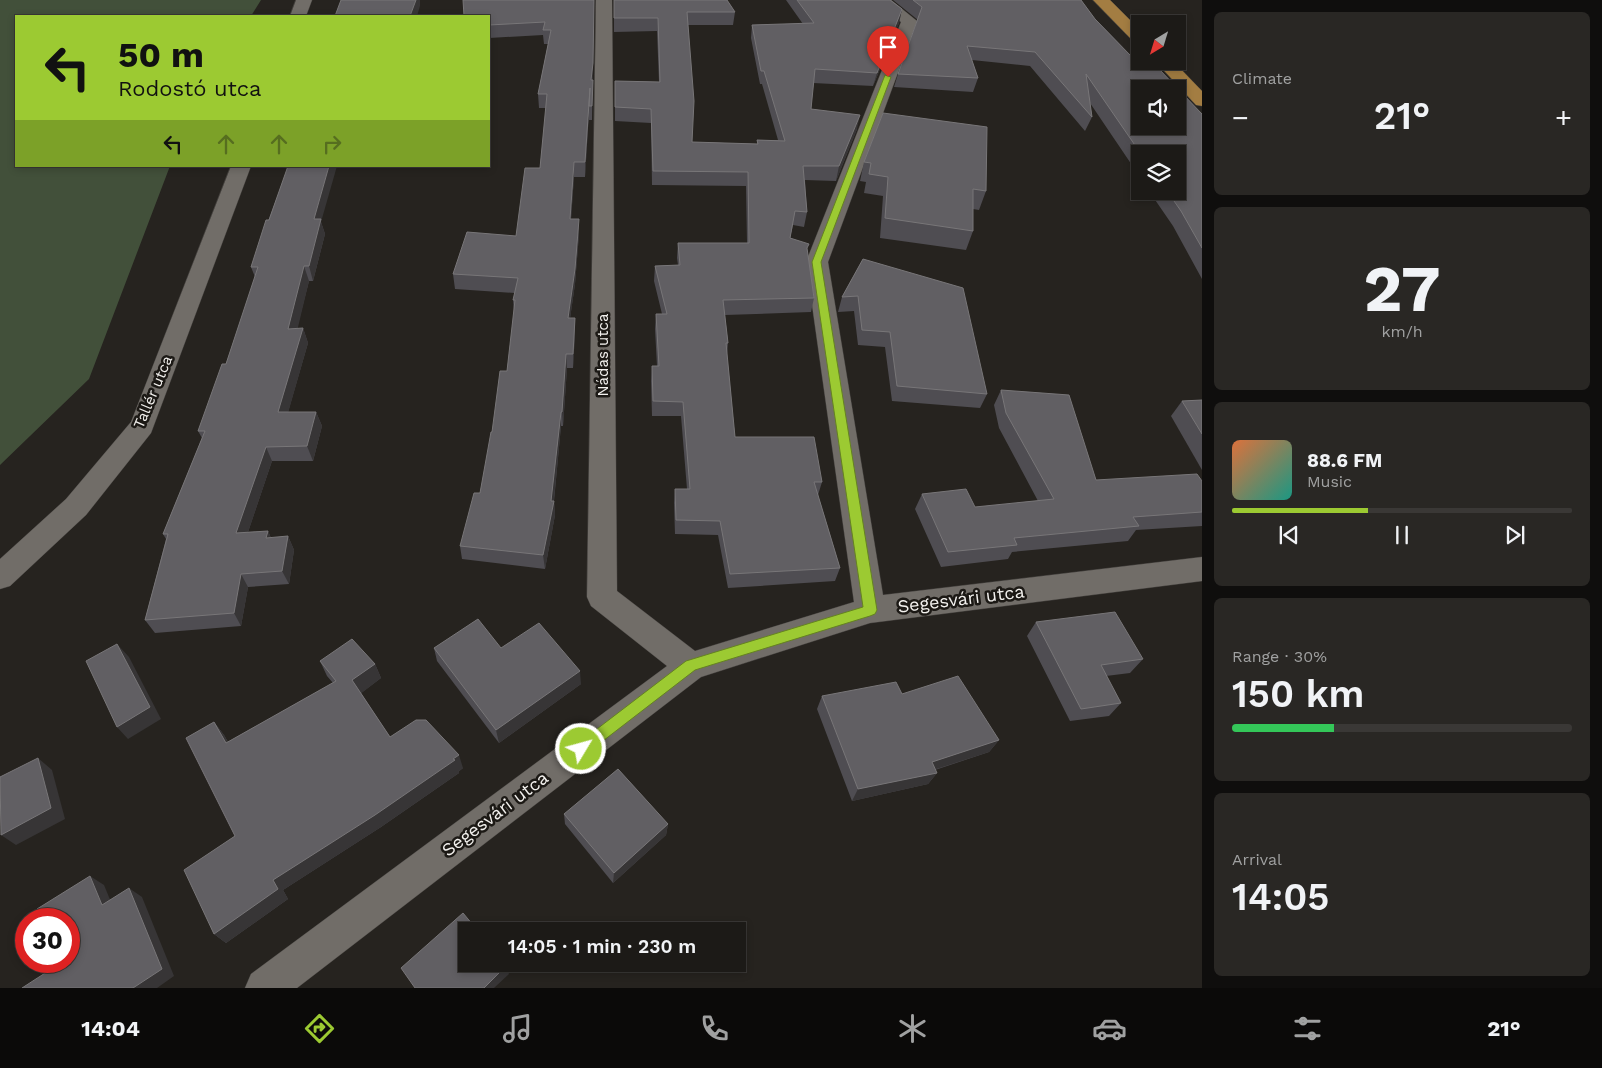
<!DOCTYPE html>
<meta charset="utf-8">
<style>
:root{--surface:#1c1a17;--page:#292724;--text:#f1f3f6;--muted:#a0a1a1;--line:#3a3836;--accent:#9cca32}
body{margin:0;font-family:"Work Sans",sans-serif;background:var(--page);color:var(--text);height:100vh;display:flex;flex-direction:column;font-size:19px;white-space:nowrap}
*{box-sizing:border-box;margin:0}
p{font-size:16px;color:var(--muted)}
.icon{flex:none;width:28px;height:28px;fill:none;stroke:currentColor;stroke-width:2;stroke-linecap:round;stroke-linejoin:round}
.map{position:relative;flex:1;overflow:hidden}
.drawer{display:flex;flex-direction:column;gap:12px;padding:12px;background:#0f0e0d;width:400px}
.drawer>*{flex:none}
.banner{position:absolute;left:15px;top:15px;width:475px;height:152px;border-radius:0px;box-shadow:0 2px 8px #0003,0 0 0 1px var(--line);background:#9cca32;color:#111;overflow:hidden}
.needle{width:32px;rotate:218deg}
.buttons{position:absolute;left:1131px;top:15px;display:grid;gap:10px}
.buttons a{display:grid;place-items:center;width:55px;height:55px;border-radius:0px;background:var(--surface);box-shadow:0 2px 8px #0003,0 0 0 1px var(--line);font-size:25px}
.speed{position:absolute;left:15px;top:908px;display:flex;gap:10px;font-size:25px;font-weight:700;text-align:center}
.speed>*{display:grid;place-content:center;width:65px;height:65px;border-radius:50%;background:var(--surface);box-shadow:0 2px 8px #0003,0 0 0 1px var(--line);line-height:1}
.speed .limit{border:8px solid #d22;background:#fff;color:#111}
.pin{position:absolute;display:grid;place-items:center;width:42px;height:42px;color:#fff;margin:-51px -21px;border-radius:50% 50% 50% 0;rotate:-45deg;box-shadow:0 0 5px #0007}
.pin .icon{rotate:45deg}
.me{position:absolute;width:55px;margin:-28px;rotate:53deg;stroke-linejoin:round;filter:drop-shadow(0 0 4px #0008)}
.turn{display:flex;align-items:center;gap:18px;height:105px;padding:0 20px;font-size:22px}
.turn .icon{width:65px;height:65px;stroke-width:2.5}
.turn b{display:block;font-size:35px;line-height:42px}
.lanes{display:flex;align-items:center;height:48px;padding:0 20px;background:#0003;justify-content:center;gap:25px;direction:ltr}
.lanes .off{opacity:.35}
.big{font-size:38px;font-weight:600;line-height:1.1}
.drawer .tile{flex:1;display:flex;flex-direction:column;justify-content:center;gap:8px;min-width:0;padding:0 18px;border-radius:8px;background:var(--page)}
.drawer .dial{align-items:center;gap:0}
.dial b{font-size:65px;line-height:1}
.song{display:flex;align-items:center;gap:15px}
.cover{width:60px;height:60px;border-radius:8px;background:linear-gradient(135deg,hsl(20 70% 55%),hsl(170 70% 35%))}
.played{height:5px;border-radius:2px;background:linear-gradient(90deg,var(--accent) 40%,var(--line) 40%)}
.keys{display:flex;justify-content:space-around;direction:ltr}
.heat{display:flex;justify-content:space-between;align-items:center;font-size:28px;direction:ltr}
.charge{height:8px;border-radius:4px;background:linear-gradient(90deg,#34c759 30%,var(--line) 0)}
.trip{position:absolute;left:458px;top:922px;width:288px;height:50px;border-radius:0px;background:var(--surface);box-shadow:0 2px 8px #0003,0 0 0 1px var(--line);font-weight:600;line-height:50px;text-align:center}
.menu{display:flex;height:80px;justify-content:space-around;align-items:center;background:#0b0a09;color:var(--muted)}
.menu .icon{width:35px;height:35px}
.menu .current{color:var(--accent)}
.menu b{font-size:22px;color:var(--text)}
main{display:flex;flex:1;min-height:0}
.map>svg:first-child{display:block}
.green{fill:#42503a}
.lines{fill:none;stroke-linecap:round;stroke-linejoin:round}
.minor-casing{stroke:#413e3b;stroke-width:1}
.major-casing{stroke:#413e3b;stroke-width:1}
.minor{fill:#716d68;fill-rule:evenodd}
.major{fill:#a37d42;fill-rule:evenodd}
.wall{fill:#4f4d52}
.shaded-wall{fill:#373536}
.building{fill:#615f63;stroke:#787678;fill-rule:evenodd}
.route{fill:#9cca32;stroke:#658320}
.labels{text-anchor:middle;stroke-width:5;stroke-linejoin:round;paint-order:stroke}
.street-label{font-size:15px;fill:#f3f1ee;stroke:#1c1915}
.near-street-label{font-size:18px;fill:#f3f1ee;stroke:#1c1915}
</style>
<main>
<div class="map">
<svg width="1202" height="988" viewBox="0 0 1202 988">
<rect width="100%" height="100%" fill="#26231f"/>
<!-- green -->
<path class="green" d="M0,0h261l-10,16h-235v150h154l-81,213 -89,86z"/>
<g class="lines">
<!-- minor casing -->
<g class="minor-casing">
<g id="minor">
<path d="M296,0h16l-6,16h-16z"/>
<path d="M596,0h16l5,591 78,60 159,-49 -48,-340 95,-240 -28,-22h18l26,21 -89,241 55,333 319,-38v24l-332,42 -169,54 -404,311h-52l6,-14 416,-308 -76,-60 -4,-9z"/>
<path d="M231,166h20l-100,267 -65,82 -76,71 -10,3v-30l66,-60 65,-77z"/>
</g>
</g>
<!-- major casing -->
<g class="major-casing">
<g id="major">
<path d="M1093,0h17l30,30v14l-6,-2z"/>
<path d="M1155,61h18l29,30v15l-6,-1z"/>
</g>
</g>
<!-- minor -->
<use href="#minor" class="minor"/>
<!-- major -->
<use href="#major" class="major"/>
</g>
<!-- wall -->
<g class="wall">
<path d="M594,0l-2,120h-3v-8l-4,65h-11l-3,42 8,15 -4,50 -5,34h5v15l-2,35h-6l-4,58h-2l-7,75 1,14 -10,54 -83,-10 -2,-13 20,-53 12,-61 15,-61 7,-59 -1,-12 2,-7 -60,-4 -2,-15 63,-38 24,-68 6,-60h-7l-1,-14 10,-50h-4l-1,-9 -54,3v-22z"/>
<path d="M614,0l121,12 -2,13h-45l4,117 65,2v-4h21l-16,-56h-2l-9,-46 1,-13 51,-1 -17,-24h104l12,9 -3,14 -26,63 -60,-3 -2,26 46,20 -21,52 -31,-1 2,32 -3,15 -11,-2 -3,13 17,11 7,49 -3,14 -86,3 3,28 -1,12 8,82 87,45 -4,13 22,73 -5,13 -107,7 -10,-53 -43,-1 -1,-31 1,-14h12l-6,-73h-29l-1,-35 1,-15h5l-2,-37 1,-15h6l-8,-33 1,-15 23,-1 -1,-7 1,-15h69l-1,-57 -94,-1 -1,-62 -36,-2v-40l44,1 -2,-51 -43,1z"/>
<path d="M893,0h188l14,19 36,37 18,13 53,45v165l-29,-53 -24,-35h29v-37h-38v23l-50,-74 2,14 -7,14 -55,-65 -58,-6 6,18 -5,14 -79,-5 4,-13 20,-54z"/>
<path d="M883,113l103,78 -7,19 -6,-1v22l-7,19 -86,-12 3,-42 -19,-3 2,-11 -6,-1 4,-19z"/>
<path d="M286,173l35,49 4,12 -12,47h-4l-12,47h6l5,15 -20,69h28l6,14 -9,35h-41l-24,71 20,-1 3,7 17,-2 6,14 -5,34 -41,3 -7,39 -86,7 -10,-13 21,-81 -3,-5 39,-96 -4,-7 28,-67 29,-87 -4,-10z"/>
<path d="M863,259l124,135 -7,14 -88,-7 -7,-54 -27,-2 -4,-34 -16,1 4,-15z"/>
<path d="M1001,390l95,90 106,1v45l-66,4 -8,11 -116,11 -4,7 -67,8 -26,-58 7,-15 53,13 63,-6 -39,-73 -5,-23z"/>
<path d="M1202,400v70l-31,-54 11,-15z"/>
<path d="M1036,622l107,37 -13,14 -24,3 15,27 -12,13 -39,5 -43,-85z"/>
<path d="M434,648l147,36 -82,59 -62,-82z"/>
<path d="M320,661l55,3 6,14 -20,15 29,44 73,31 -5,4 1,1 -78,54 -98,63 5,9 -62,44 -12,-9 21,-98 -21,-114 10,13 4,7 105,-59 -6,-7z"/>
<path d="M902,694l97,46 -10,12 -54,18 2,3 -9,11 -76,17 -35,-92 5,-13z"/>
<path d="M564,814l104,10 -2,11 -53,48 -48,-59z"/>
</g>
<!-- shaded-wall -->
<g class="shaded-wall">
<path d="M416,0h4v6l-3,10h-7z"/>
<path d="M594,0l-1,76 -2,18v-14z"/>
<path d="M902,9l-3,14 -26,63 4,-13z"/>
<path d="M590,88l-1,24 -4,65v-15z"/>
<path d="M860,115l-3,14 -21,52 3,-15z"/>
<path d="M574,162v15l-4,57v-15z"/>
<path d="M329,166h8l-16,56 4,12 -12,47 -4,-15 5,-47z"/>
<path d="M579,219v15l-4,50 -7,49v-15z"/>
<path d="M304,266l5,15 -15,63 -6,-15z"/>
<path d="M575,318v15l-2,35v-14z"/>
<path d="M303,328l5,15 -24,84 -6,-15z"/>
<path d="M566,354l1,14 -4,58 -1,-14z"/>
<path d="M316,412l6,14 -9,35 -6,-15z"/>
<path d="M561,412v14l-8,83 1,-8 1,14 -10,54 -2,-14 8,-54z"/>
<path d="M266,447l6,14 -29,86 -7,-14z"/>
<path d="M268,531l6,14 -8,-7z"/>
<path d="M288,536l6,14 -5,34 -7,-13z"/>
<path d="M241,574l7,13 -7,39 -7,-13z"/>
<path d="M117,644l12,13 32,62 -33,20 -11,-12z"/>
<path d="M375,664l6,14 -22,17 -7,-15z"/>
<path d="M580,671l1,13 -82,59 -3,-13z"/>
<path d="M214,722l10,13 12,22 -10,-14z"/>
<path d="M999,740l-10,12 -65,21 8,-11z"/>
<path d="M459,755l4,13 -5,4 1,1 -78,54 -98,63 5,9 -62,44 -12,-9 59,-54z"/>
<path d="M38,758l14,12 13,49 -49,26 -15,-10z"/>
<path d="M937,773l-9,11 -76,17 6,-12z"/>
<path d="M668,824l-2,11 -53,48 1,-10z"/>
<path d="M90,876l14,9 12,29 -14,-9z"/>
<path d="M129,888l13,9 32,79 -17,12h-24z"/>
<path d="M506,966l3,8 -15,14h-10z"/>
</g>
<!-- building -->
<g class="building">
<path d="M341,0h75l-6,16h-75z"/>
<path d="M463,0h131l-1,63 -2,17h2l-1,26h-3l1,-18 -5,74h-11l-4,57h9l-4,50 -7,49h7l-2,36h-7l-4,58h-1l-10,89h3l-11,54 -83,-9 14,-53h6l11,-61h1l8,-61h7l8,-71h-2l5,-22 -65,-4 14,-42 49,4 9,-68h15l7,-74h-9l13,-64h-8l2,-8 -56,3v-9h-25z"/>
<path d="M614,0h113l8,12h-48l7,89 -2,41 66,2 -1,-4 28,1 -21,-70h-3l-9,-46 62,-2 -17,-23h93l12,9 -25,64 -62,-4 -4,40 49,6 -21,51h-36l4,46 -12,-1 -5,27 19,6 -2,4 7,50 -91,2 5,43h-2l9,94h79l8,45h-8l26,86 -110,6 -10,-53 -44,-1 -1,-31h15l-7,-87 -30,-1 -1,-35h7l-3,-52h11l-12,-48 25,-1 -2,-22h71l-1,-71 -95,-1 -2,-62 -36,-2v-26l45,1 -2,-64h-44z"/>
<path d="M913,0h168l14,19 36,37h4l14,13h10l43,45v134l-21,-37 -14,-20h11v-37h-37l-55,-80 6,43 -57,-65 -68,-6 11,32 -80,-4 24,-67zM1140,89h38v37h-38z"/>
<path d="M883,113l104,14 -1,64 -13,-2v42l-88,-13 3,-41 -19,-3 2,-11 -7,-1z"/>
<path d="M288,166h41l-15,53h7l-12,47h-5l-16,63 15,-1 -25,84h38l-9,34 -41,1 -30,86 32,-2 -2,7 22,-2 -6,35 -41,3 -7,39 -89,7 23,-86h-5l42,-103h-7l24,-67h4l32,-97h-7l15,-47h3z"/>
<path d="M863,259l100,29 24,106 -90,-8 -7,-54 -28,-2 -4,-34 -16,1z"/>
<path d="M1001,390l68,5 27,85 101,-6 5,7v31l-69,5 6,9 -125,12 3,7 -69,7 -26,-58 44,-5 9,18 79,-8 -48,-86z"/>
<path d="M1202,400v34l-20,-33z"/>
<path d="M1115,612l28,47 -42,6 20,38 -40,6 -45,-87z"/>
<path d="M478,619l23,29 38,-25 41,48 -84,59 -62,-82z"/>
<path d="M352,639l23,25 -23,16 38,57 26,-17h10l33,35 -6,4 2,1 -80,55 -102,65 5,9 -64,45 -30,-64 51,-34 -49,-98 28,-16 12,21 110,-62 -16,-20z"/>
<path d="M117,644l33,63 -33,20 -31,-66z"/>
<path d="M958,676l41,64 -67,22 5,11 -79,16 -36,-93 74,-14 6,12z"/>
<path d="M38,758l13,50 -50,27 -1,-58z"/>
<path d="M618,769l50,55 -54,49 -50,-59z"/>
<path d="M90,876l12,29 27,-17 33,81 -29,19h-111l34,-22 -1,-5h14v-42h-29l-3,-10z"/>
<path d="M463,913l15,18h-12v33h38l2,2 -22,22h-69l-14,-20z"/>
</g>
<!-- route -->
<path class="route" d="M885,75l6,2 -70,185 56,348 -2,4 -5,2 -175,54 -109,84 -5,2 -5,-2 -2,-5 2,-4 110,-84 177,-54 -51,-345z"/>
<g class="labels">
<!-- street labels -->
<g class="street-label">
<text transform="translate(603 355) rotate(-90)" y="5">Nádas utca</text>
<text transform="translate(153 392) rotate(-67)" y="5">Tallér utca</text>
</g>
<!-- near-street labels -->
<g class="near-street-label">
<text transform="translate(961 599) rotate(-7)" y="6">Segesvári utca</text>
<text transform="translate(495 814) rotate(-37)" y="6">Segesvári utca</text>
</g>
</g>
</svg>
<div class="buttons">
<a><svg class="needle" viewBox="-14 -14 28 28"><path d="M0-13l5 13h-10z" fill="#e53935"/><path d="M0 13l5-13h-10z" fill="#a0a1a1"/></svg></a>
<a><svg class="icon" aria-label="sound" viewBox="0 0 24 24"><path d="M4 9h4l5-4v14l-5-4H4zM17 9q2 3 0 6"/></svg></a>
<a><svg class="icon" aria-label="layers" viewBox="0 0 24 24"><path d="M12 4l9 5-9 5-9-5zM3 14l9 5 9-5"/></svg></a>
</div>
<div class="speed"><div class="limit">30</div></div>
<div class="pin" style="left:888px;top:77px;background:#d93025"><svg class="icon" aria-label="arrive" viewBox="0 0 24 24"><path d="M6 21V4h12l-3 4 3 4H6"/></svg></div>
<svg class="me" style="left:581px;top:749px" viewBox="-20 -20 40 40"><circle r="17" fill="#9cca32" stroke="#fff" stroke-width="3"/><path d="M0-11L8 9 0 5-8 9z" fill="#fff"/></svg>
<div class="trip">14:05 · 1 min · 230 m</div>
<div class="banner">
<div class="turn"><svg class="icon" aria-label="left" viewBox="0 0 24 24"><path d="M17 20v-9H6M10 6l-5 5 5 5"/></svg><div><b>50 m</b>Rodostó utca</div></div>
<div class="lanes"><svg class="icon" aria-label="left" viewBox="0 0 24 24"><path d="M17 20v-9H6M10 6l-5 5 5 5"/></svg><svg class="icon off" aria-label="ahead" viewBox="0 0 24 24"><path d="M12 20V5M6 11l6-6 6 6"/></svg><svg class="icon off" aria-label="ahead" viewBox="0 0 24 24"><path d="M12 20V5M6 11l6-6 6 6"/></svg><svg class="icon off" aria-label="right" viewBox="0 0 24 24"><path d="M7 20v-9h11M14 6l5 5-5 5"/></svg></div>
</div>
</div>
<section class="drawer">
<div class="tile"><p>Climate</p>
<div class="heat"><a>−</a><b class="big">21°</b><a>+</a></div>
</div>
<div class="tile dial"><b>27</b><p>km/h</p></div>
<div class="tile">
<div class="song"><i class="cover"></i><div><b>88.6 FM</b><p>Music</p></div></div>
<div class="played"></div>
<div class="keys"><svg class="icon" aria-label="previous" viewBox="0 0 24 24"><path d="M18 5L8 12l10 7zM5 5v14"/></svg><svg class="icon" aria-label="pause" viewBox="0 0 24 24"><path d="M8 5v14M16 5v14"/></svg><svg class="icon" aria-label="next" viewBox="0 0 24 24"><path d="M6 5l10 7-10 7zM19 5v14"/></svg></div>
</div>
<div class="tile"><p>Range · 30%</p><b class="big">150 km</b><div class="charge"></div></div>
<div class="tile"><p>Arrival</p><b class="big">14:05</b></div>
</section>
</main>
<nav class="menu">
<b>14:04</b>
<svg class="icon current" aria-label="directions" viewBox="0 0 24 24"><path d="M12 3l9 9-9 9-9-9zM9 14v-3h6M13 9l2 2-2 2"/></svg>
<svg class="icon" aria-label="music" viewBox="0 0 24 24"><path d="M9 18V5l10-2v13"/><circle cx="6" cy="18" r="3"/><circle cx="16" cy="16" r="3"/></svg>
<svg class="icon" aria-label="phone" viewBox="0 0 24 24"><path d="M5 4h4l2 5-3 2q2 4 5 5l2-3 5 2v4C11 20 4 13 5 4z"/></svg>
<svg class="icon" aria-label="climate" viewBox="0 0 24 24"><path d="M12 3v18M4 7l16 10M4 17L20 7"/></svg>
<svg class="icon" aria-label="car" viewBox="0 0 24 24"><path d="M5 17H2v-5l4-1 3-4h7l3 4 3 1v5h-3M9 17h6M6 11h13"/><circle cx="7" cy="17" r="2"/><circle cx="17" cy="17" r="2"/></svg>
<svg class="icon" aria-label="filters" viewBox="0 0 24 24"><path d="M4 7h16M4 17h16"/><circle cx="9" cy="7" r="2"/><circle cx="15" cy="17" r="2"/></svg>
<b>21°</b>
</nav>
